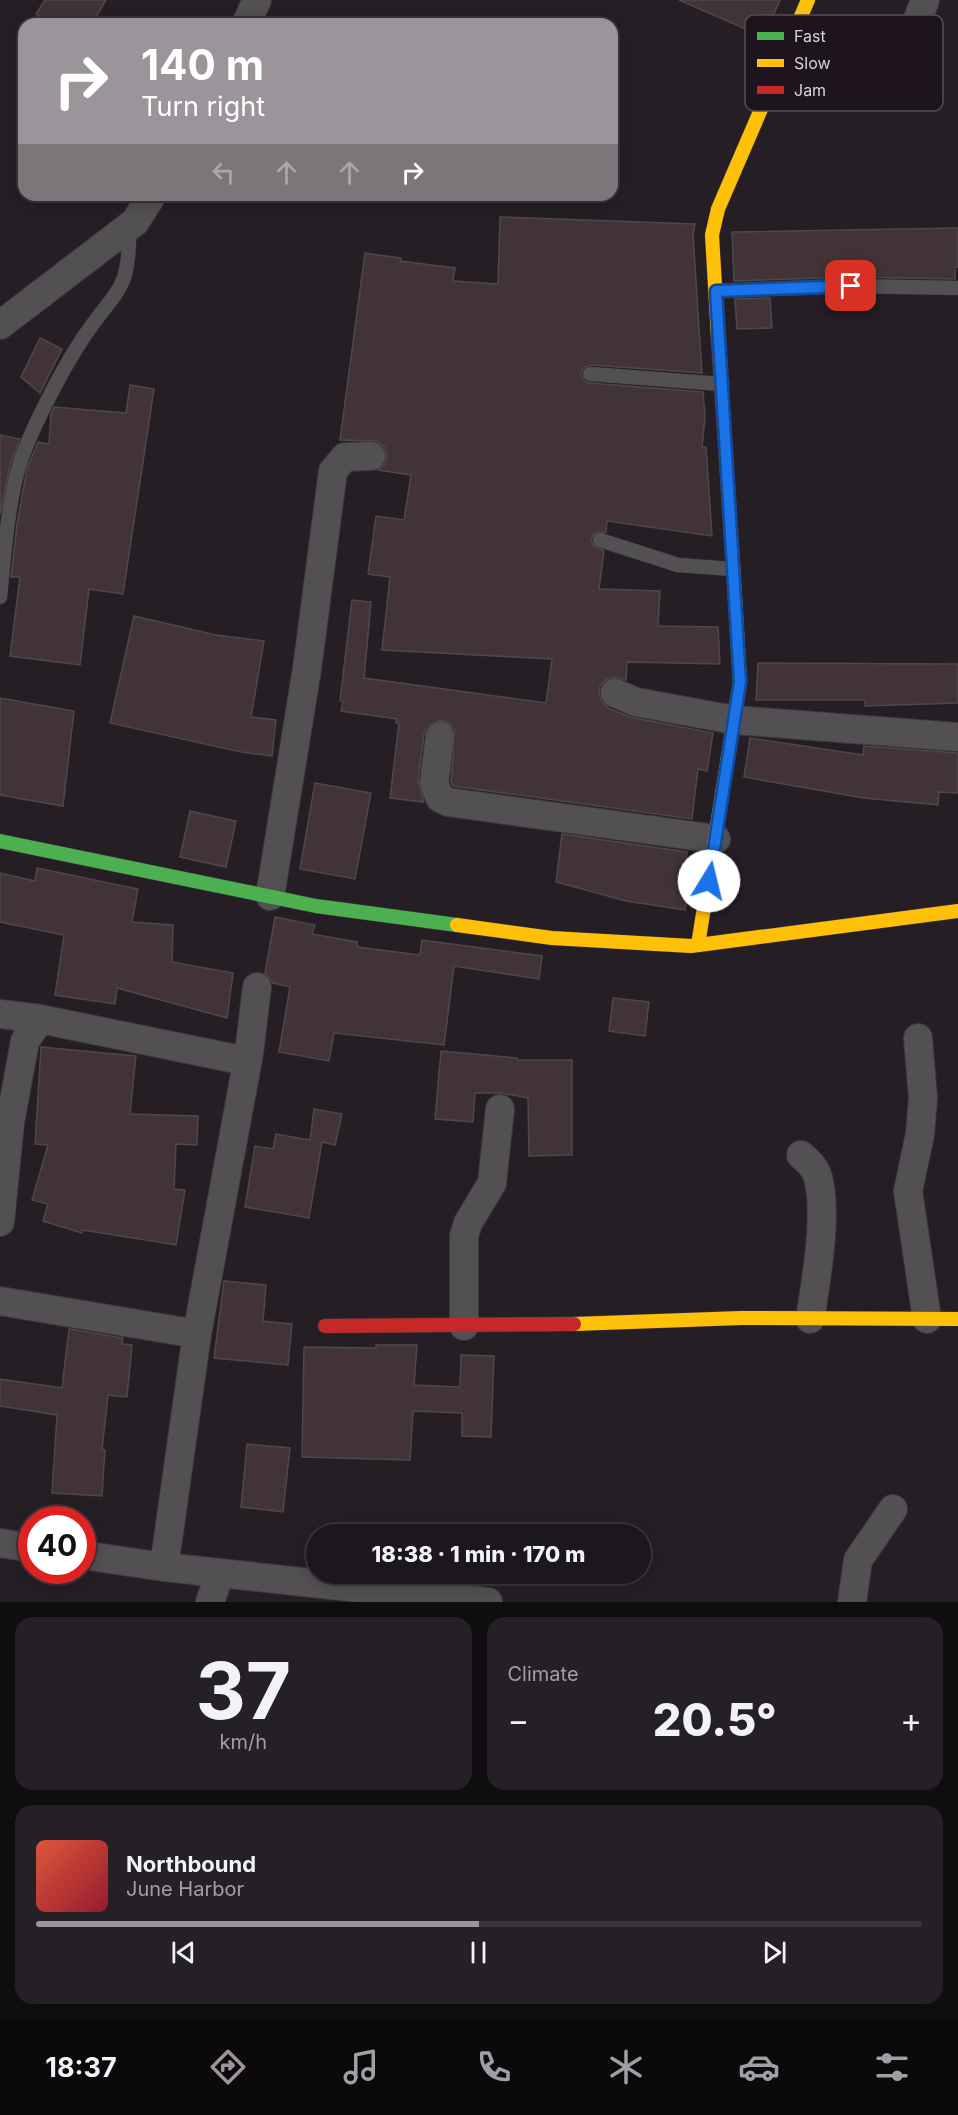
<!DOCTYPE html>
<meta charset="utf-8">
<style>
:root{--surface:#1c171c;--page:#252025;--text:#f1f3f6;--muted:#a09fa3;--line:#3a363b;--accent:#9b949a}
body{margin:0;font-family:Inter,sans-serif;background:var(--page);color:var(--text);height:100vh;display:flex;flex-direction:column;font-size:22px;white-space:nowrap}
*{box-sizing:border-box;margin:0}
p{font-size:20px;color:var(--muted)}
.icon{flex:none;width:33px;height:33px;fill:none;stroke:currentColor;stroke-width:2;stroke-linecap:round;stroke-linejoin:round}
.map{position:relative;height:1602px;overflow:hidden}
.drawer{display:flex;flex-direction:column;gap:15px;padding:15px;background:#0f0d0f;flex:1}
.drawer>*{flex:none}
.banner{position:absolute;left:18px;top:18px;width:600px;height:183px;border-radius:18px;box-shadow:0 3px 15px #0003,0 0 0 2px var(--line);background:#9b949a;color:#fff;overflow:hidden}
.speed{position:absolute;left:18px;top:1506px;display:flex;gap:12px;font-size:30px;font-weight:700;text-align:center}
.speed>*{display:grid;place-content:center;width:78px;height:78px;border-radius:50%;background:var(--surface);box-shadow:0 3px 15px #0003,0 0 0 2px var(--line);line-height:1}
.speed .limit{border:9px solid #d22;background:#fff;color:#111}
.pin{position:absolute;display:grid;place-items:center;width:51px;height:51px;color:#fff;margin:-26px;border-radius:12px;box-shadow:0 3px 9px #0006}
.me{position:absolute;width:66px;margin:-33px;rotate:9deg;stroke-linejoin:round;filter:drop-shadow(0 0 4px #0008)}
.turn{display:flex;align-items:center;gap:21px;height:126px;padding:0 24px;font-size:27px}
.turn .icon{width:78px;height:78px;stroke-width:2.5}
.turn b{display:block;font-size:42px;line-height:51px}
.lanes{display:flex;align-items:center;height:57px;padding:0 24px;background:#0003;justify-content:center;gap:30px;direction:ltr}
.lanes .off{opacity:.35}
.big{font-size:45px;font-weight:800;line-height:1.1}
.drawer .card{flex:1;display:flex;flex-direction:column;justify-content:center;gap:9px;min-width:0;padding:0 21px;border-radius:18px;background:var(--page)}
.drawer .dial{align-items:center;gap:0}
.dial b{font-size:78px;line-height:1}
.song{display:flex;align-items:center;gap:18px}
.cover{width:72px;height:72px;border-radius:9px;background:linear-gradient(135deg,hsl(10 70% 55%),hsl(350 70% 35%))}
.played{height:6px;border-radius:3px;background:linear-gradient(90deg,var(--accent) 50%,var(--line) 50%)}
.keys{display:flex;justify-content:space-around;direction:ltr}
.heat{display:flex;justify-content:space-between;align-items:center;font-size:33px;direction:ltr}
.drawer .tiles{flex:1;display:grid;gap:15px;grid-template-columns:1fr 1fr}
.card:last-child{grid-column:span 2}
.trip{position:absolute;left:306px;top:1524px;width:345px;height:60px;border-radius:30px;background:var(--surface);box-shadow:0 3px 15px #0003,0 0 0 2px var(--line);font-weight:800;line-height:60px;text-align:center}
.dock{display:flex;height:96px;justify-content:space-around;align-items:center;background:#0b090b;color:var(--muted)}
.dock .icon{width:42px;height:42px}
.dock .current{color:var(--accent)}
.dock b{font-size:27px;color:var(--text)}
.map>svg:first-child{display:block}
.building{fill:#423436;stroke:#4e484a;stroke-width:1.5}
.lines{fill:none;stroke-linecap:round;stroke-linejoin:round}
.lane-casing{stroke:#3f393f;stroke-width:15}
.street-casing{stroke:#3f393f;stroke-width:30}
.fast-casing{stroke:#3f393f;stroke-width:15}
.slow-casing{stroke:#3f393f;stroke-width:15}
.jam-casing{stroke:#3f393f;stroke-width:15}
.lane{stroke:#535053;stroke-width:14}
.street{stroke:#535053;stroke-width:28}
.fast{stroke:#4caf50;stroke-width:14}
.slow{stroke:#ffc107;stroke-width:14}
.jam{stroke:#c62828;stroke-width:14}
.route-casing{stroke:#114b97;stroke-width:15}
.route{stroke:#1a73e8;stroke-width:10}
.key{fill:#1e141d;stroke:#564d55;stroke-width:1.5}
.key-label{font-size:16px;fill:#dad3d9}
</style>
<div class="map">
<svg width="958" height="1602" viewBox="0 0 958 1602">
<rect width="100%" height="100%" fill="#251f25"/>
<!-- building -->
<g class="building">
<path d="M45,0h61l-14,24h-39l-17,-10z"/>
<path d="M679,0h101l-16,37z"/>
<path d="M500,217l195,7 -2,12 9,137 -111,-8 -8,3 -2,6 3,7 5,2 114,9 2,25 -3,30h4l6,89 -105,-15 -1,11 -12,1 -3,8 3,5 10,5 -5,38 61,2 -2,35 60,1 2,37 -93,-2 -1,18 -12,-3 -8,3 -6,6 -1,8 3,8 6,6 22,9 83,16 -6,38 -9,-2 -6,50 -239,-33 -2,-5 4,-51 -6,-7 -8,-3 -14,6 -3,8 -6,47 6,21 -34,-4 9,-75h-3l1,-4 -56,-8 2,-10h-3l12,-101 19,2 -7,76 182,25 6,-44 -170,-9 8,-73 -22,-3 8,-58 28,4 7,-45 -33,-5 7,-6 2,-8 -2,-8 -7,-7 -38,-1 25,-187 36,5 -1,3 55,7 -2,13 45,3z"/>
<path d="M958,228v39h-3v12l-104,-2 -117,4 -2,-49z"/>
<path d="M770,298l2,30 -35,1 -2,-30z"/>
<path d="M40,338l22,11 -22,44 -19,-16z"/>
<path d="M130,385l24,4 -31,205 -34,-5 -9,76 -70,-9 10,-79h-9l6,-53 10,-55 11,-27 11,2 2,-31 3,-6 72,6z"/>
<path d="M0,435l20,4 -10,26 -10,50z"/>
<path d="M134,616l82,19 48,6 -13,76 25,3 -4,36 -31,-4 -131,-29z"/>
<path d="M758,663l200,1v39l-93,3v-6h-109z"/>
<path d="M0,698l74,13 -11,95 -63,-11z"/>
<path d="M750,738l113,17 1,-9 94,7v40l-19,-1 -1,13 -74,-7 -120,-21z"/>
<path d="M315,783l56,10 -16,86 -55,-10z"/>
<path d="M190,811l46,10 -10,46 -46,-10z"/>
<path d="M562,834l125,18 -1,9 6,1 -7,48 -59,-9 -70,-19z"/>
<path d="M37,868l101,21 -6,33 41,3 -1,37 61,11 -6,45 -110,-30 -2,16 -60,-9 9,-60 -64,-13v-49l35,8z"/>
<path d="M275,917l40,8 -3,9 45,8v5l63,8 2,-15 120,16 -3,23 -85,-13 -10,79 -110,-12 -5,28 -50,-9 11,-65 -17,-4 -8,-10z"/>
<path d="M613,998l36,4 -4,34 -36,-5z"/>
<path d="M41,1047l95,9 -6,58 68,2 -1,29 -21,-1 -2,45 11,1 -9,55 -93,-15 -1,3 -39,-12 5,-17 -16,-4 16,-55 -13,-1z"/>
<path d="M441,1051l76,7v2h55v95l-43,1 -1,-58 -27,-5h-26l-2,29 -38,-3z"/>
<path d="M314,1109l28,5 -7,31 -13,-3 -13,76 -64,-11 10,-61 18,3 3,-15 34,6z"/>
<path d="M224,1281l42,4 -3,36 29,3 -4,41 -74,-7z"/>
<path d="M69,1329l54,9 -1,6 10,1 -5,52 -19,-2 -6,55h3l-3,46 -50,-3 5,-78 -57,-9v-27l62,9z"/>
<path d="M376,1345h41l-3,40 46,2 1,-32 33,1 -3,81 -29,-1v-23l-49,-2 -3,49 -108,-3 2,-110 72,1z"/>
<path d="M247,1444l43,4 -7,64 -42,-5z"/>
</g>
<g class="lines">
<!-- lane casing -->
<g class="lane-casing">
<g id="lane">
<path d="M716,291l135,-5 107,2"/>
<path d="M590,374l132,10"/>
<path d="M600,540l78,25 54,4"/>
<path d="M0,597c4,-41 9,-109 24,-145 13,-34 39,-84 59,-114 33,-50 47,-44 46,-110"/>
</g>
</g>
<!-- street casing -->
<g class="street-casing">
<g id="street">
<path d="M246,24l11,-24"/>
<path d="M899,69l26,-69"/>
<path d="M0,325l135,-103 17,-27"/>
<path d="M615,693l21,9 98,18 224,17"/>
<path d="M440,736l-6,47 6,15 8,4 268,37"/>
<path d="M270,896l37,-227 26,-198 12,-14 26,-1"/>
<path d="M0,1014l40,5 206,42"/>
<path d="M918,1038l5,60 -3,36 -12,57 19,128"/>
<path d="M801,1155c9,8 16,14 18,27 8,36 -3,99 -9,137"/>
<path d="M0,1222l10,-100 15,-81 15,-22"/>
<path d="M0,1301l197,33"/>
<path d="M464,1326v-90l4,-13 24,-40 8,-74"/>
<path d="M0,1543l32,5"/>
<path d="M82,1555l82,12 324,35"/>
<path d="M164,1567l33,-233 52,-281 8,-66"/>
<path d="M210,1602l10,-29"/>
<path d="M852,1602l6,-42 35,-51"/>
</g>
</g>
<!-- fast casing -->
<g class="fast-casing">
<path id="fast" d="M0,841l316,65 141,19"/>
</g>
<!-- slow casing -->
<g class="slow-casing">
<g id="slow">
<path d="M718,337l-6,-102 6,-26 90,-209"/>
<path d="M457,925l95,13 139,8 267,-35"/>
<path d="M698,945l42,-263 -7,-118"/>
<path d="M574,1324l167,-6 217,1"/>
</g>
</g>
<!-- jam casing -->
<g class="jam-casing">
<g id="jam">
<path d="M718,337l15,227"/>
<path d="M325,1326l249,-2"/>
</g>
</g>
<!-- lane -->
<use href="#lane" class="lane"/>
<!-- street -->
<use href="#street" class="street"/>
<!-- fast -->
<use href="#fast" class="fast"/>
<!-- slow -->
<use href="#slow" class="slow"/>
<!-- jam -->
<use href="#jam" class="jam"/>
</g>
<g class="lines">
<!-- route casing -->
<g class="route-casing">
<path id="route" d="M709,881l31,-199 -24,-391 135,-5"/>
</g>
<!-- route -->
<use href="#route" class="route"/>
</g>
<!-- legend -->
<rect x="745" y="15" width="198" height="96" rx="9" class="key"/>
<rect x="757" y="32" width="27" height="8" fill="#4caf50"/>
<rect x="757" y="59" width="27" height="8" fill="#ffc107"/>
<rect x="757" y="86" width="27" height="8" fill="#c62828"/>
<g class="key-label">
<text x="794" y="42">Fast</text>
<text x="794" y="69">Slow</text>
<text x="794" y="96">Jam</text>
</g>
</svg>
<div class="speed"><div class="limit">40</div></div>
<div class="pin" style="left:851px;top:286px;background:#d93025"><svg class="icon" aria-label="arrive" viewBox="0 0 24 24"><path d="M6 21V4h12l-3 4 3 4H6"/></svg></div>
<svg class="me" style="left:709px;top:881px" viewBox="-20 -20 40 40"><circle r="19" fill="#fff"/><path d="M0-13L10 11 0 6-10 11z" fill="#1a73e8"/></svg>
<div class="trip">18:38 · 1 min · 170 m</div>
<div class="banner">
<div class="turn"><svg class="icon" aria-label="right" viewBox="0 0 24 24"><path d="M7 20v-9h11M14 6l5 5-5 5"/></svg><div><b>140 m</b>Turn right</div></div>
<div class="lanes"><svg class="icon off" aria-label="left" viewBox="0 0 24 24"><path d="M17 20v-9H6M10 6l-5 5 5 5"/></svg><svg class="icon off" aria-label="ahead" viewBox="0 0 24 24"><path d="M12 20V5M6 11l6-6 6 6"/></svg><svg class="icon off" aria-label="ahead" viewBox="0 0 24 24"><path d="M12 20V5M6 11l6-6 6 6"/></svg><svg class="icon" aria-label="right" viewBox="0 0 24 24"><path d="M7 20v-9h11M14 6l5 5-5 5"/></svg></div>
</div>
</div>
<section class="drawer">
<div class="tiles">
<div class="card dial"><b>37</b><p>km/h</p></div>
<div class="card"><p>Climate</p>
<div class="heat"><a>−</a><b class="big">20.5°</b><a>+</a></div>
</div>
<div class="card">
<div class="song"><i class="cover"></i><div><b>Northbound</b><p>June Harbor</p></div></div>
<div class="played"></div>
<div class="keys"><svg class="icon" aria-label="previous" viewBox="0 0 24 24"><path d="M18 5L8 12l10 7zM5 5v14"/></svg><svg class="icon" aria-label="pause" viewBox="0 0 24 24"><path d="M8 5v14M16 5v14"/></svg><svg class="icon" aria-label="next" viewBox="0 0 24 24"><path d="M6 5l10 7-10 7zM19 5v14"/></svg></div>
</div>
</div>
</section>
<nav class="dock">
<b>18:37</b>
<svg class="icon current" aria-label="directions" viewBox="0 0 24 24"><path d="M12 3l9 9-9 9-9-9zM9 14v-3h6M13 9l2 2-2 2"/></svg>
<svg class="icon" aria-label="music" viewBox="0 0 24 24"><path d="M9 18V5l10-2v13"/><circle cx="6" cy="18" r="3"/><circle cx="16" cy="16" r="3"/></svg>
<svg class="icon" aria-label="phone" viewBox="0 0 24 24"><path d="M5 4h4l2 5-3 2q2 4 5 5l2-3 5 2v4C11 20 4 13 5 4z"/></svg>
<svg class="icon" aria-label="climate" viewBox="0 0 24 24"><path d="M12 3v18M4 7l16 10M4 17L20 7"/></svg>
<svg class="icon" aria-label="car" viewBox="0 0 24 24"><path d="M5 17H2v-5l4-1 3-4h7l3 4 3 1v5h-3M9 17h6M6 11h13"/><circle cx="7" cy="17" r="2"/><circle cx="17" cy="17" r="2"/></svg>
<svg class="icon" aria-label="filters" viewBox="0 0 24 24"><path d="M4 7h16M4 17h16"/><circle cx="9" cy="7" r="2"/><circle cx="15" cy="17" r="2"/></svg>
</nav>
